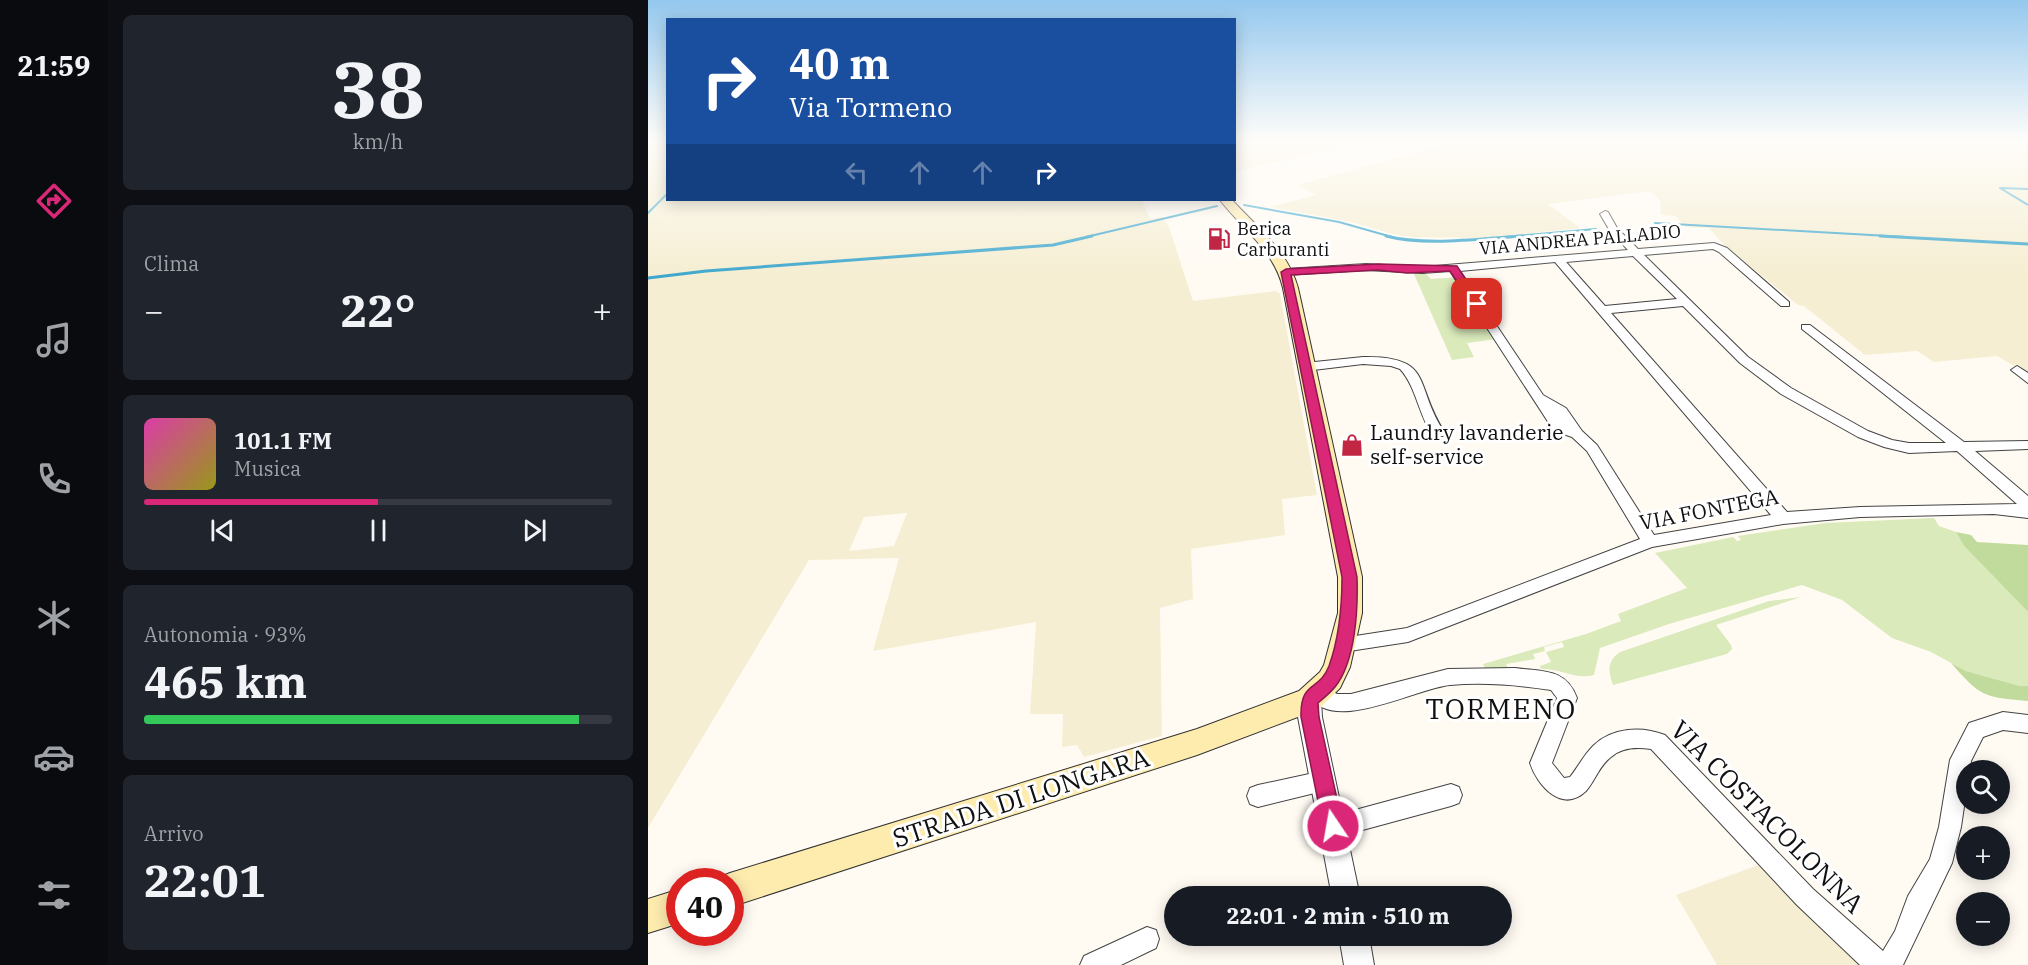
<!DOCTYPE html>
<html lang="it">
<meta charset="utf-8">
<style>
:root{--surface:#171b24;--page:#20242c;--text:#f1f3f6;--muted:#9ea1a6;--line:#363941;--accent:#db2777}
body{margin:0;font-family:"IBM Plex Serif",serif;background:var(--page);color:var(--text);height:100vh;display:flex;flex-direction:column;font-size:22px;white-space:nowrap}
*{box-sizing:border-box;margin:0}
p{font-size:20px;color:var(--muted)}
.icon{flex:none;width:33px;height:33px;fill:none;stroke:currentColor;stroke-width:2;stroke-linecap:round;stroke-linejoin:round}
.map{position:relative;flex:1;overflow:hidden}
.panel{display:flex;flex-direction:column;gap:15px;padding:15px;background:#0d0f14;width:540px}
.panel>*{flex:none}
.hud{position:absolute;left:18px;top:18px;width:570px;height:183px;border-radius:0px;box-shadow:0 3px 15px #0003;background:#1a4fa0;color:#fff;overflow:hidden}
.tools{position:absolute;left:1308px;top:760px;display:grid;gap:12px}
.tools a{display:grid;place-items:center;width:54px;height:54px;border-radius:50%;background:var(--surface);box-shadow:0 3px 15px #0003;font-size:30px}
.speed{position:absolute;left:18px;top:868px;display:flex;gap:12px;font-size:30px;font-weight:700;text-align:center}
.speed>*{display:grid;place-content:center;width:78px;height:78px;border-radius:50%;background:var(--surface);box-shadow:0 3px 15px #0003;line-height:1}
.speed .limit{border:9px solid #d22;background:#fff;color:#111}
.pin{position:absolute;display:grid;place-items:center;width:51px;height:51px;color:#fff;margin:-26px;border-radius:12px;box-shadow:0 3px 9px #0006}
.me{position:absolute;width:66px;margin:-33px;rotate:348deg;stroke-linejoin:round;filter:drop-shadow(0 0 4px #0008)}
.turn{display:flex;align-items:center;gap:21px;height:126px;padding:0 24px;font-size:27px}
.turn .icon{width:78px;height:78px;stroke-width:2.5}
.turn b{display:block;font-size:42px;line-height:51px}
.lanes{display:flex;align-items:center;height:57px;padding:0 24px;background:#0003;justify-content:center;gap:30px;direction:ltr}
.lanes .off{opacity:.35}
.big{font-size:45px;font-weight:700;line-height:1.1}
.panel .card{flex:1;display:flex;flex-direction:column;justify-content:center;gap:9px;min-width:0;padding:0 21px;border-radius:9px;background:var(--page)}
.panel .dial{align-items:center;gap:0}
.dial b{font-size:78px;line-height:1}
.song{display:flex;align-items:center;gap:18px}
.cover{width:72px;height:72px;border-radius:9px;background:linear-gradient(135deg,hsl(320 70% 55%),hsl(60 70% 35%))}
.played{height:6px;border-radius:3px;background:linear-gradient(90deg,var(--accent) 50%,var(--line) 50%)}
.keys{display:flex;justify-content:space-around;direction:ltr}
.heat{display:flex;justify-content:space-between;align-items:center;font-size:33px;direction:ltr}
.charge{height:9px;border-radius:4px;background:linear-gradient(90deg,#34c759 93%,var(--line) 0)}
.trip{position:absolute;left:516px;top:886px;width:348px;height:60px;border-radius:30px;background:var(--surface);box-shadow:0 3px 15px #0003;font-weight:700;line-height:60px;text-align:center}
main{display:flex;flex:1;min-height:0}
.dock{display:flex;flex-direction:column;width:108px;justify-content:space-around;align-items:center;background:#090b0e;color:var(--muted)}
.dock .icon{width:42px;height:42px}
.dock .selected{color:var(--accent)}
.dock b{font-size:27px;color:var(--text)}
.map>svg:first-child{display:block}
.farmland{fill:#f5eed2;fill-rule:evenodd}
.green{fill:#daeabb}
.forest{fill:#c0db9b}
.lines{fill:none;stroke-linecap:round;stroke-linejoin:round}
.stream-far1{stroke:#3ea7cd;stroke-width:2}
.stream{stroke:#3ea7cd;stroke-width:3}
.minor-casing{stroke:#434343;stroke-width:2}
.tertiary-casing{stroke:#434343;stroke-width:2}
.secondary-casing{stroke:#323232;stroke-width:2}
.minor{fill:#fff;fill-rule:evenodd}
.tertiary{fill:#fff;fill-rule:evenodd}
.secondary{fill:#feebae;fill-rule:evenodd}
.route{fill:#db2777;stroke:#8e194d;stroke-width:1.5}
.labels{text-anchor:middle;stroke-width:6;stroke-linejoin:round;paint-order:stroke}
.far-poi-label{font-size:18px;fill:#101010;stroke:#fff;text-anchor:start}
.far-street-label{font-size:18px;fill:#101010;stroke:#fff}
.poi-label{font-size:21px;fill:#101010;stroke:#fff;text-anchor:start}
.street-label{font-size:21px;fill:#101010;stroke:#fff}
.near-street-label{font-size:26px;fill:#101010;stroke:#fff}
.near-quarter-label{font-size:28px;letter-spacing:1.5px;fill:#101010;stroke:#fff}
</style>
<main>
<nav class="dock">
<b>21:59</b>
<svg class="icon selected" aria-label="directions" viewBox="0 0 24 24"><path d="M12 3l9 9-9 9-9-9zM9 14v-3h6M13 9l2 2-2 2"/></svg>
<svg class="icon" aria-label="music" viewBox="0 0 24 24"><path d="M9 18V5l10-2v13"/><circle cx="6" cy="18" r="3"/><circle cx="16" cy="16" r="3"/></svg>
<svg class="icon" aria-label="phone" viewBox="0 0 24 24"><path d="M5 4h4l2 5-3 2q2 4 5 5l2-3 5 2v4C11 20 4 13 5 4z"/></svg>
<svg class="icon" aria-label="climate" viewBox="0 0 24 24"><path d="M12 3v18M4 7l16 10M4 17L20 7"/></svg>
<svg class="icon" aria-label="car" viewBox="0 0 24 24"><path d="M5 17H2v-5l4-1 3-4h7l3 4 3 1v5h-3M9 17h6M6 11h13"/><circle cx="7" cy="17" r="2"/><circle cx="17" cy="17" r="2"/></svg>
<svg class="icon" aria-label="filters" viewBox="0 0 24 24"><path d="M4 7h16M4 17h16"/><circle cx="9" cy="7" r="2"/><circle cx="15" cy="17" r="2"/></svg>
</nav>
<section class="panel">
<div class="card dial"><b>38</b><p>km/h</p></div>
<div class="card"><p>Clima</p>
<div class="heat"><a>−</a><b class="big">22°</b><a>+</a></div>
</div>
<div class="card">
<div class="song"><i class="cover"></i><div><b>101.1 FM</b><p>Musica</p></div></div>
<div class="played"></div>
<div class="keys"><svg class="icon" aria-label="previous" viewBox="0 0 24 24"><path d="M18 5L8 12l10 7zM5 5v14"/></svg><svg class="icon" aria-label="pause" viewBox="0 0 24 24"><path d="M8 5v14M16 5v14"/></svg><svg class="icon" aria-label="next" viewBox="0 0 24 24"><path d="M6 5l10 7-10 7zM19 5v14"/></svg></div>
</div>
<div class="card"><p>Autonomia · 93%</p><b class="big">465 km</b><div class="charge"></div></div>
<div class="card"><p>Arrivo</p><b class="big">22:01</b></div>
</section>
<div class="map">
<svg width="1380" height="965" viewBox="0 0 1380 965">
<rect width="100%" height="100%" fill="#fffbf3"/>
<!-- farmland -->
<g class="farmland">
<path d="M0,141h19l1,59h474l8,19 12,-2 7,10 24,74 83,-10 4,3 37,201 -35,4 3,36 -94,14 2,50 -33,9 2,128 -78,21 -7,-12 -15,2 1,-33h-33l6,-92 -163,29 26,-93 -90,2 -161,268zM259,513l-13,33 -45,5 15,-34z"/>
<path d="M587,141h139l-139,30z"/>
<path d="M808,141h572v233l-31,-18 -63,6 -17,-11 -52,4 -61,-49 -6,-1 -74,-60 -15,-17 -23,-1 -11,-11 -14,-1 -1,-15 -11,-9 -101,13 32,24 -95,10 -73,-1 -19,-3 -42,-12 -80,-15 45,-12 -18,-10z"/>
<path d="M1116,863l98,102h-145l-41,-70z"/>
</g>
<!-- green -->
<g class="green">
<path d="M777,273l6,6 28,-2 38,62 -30,4 7,14 -22,3 -38,-86z"/>
<path d="M1286,518l5,8 17,6 8,14 64,66v74h-8l-54,-15 -35,-19 -39,-14 -50,-38 -40,-15 -133,39 -69,24 -6,27c-18,5 -34,-7 -53,-6l-1,-3 11,-4 -5,-10 18,-5 -2,-5 -18,5 1,4 -12,3 2,5 -29,5 4,7 -24,-1 -3,-6 103,-30 35,-13 -3,-7 69,-26 -32,-35 78,-16 4,4 4,-1 -3,-4 87,-13z"/>
<path d="M1153,597l-85,28 15,20 1,4 -5,5 -114,31c-5,-14 -6,-24 7,-33l149,-51z"/>
</g>
<!-- forest -->
<g class="forest">
<path d="M1308,532l15,3 6,7 51,3v67l-64,-66z"/>
<path d="M1303,663l15,8 54,15h8v15c-45,-4 -47,-4 -77,-38z"/>
</g>
<g class="lines">
<!-- stream-far1 -->
<g class="stream-far1">
<path d="M1380,189l-28,-1 28,17"/>
<path d="M596,205l95,17 53,15"/>
<path d="M0,213l20,-20"/>
<path d="M1007,223l251,14"/>
<path d="M438,237l131,-31"/>
<path d="M856,237l92,-8"/>
</g>
<!-- stream -->
<g class="stream">
<path d="M738,236c37,10 96,3 135,0"/>
<path d="M1232,236l148,8"/>
<path d="M0,278l58,-7 347,-26 39,-9"/>
</g>
<!-- minor casing -->
<g class="minor-casing">
<g id="minor">
<path d="M957,211l3,1 9,16 21,21 76,-6 13,5 62,54v4h-8l-62,-54 -6,-3 -69,6 104,102 43,31 77,43 24,9 17,3h37l-144,-114v-4h8l154,117 64,-1v8l-53,2 53,45v22l-34,-4 -134,3 -77,7 -131,23 -244,95 -65,10 -7,-3 -2,-5 2,-5 71,-11 233,-89 -53,-88 -15,-14 -18,-6 -104,-160 -28,2 -56,-3 -81,5 -5,-3 5,-3 81,-5 56,3 206,-17 -18,-19 -10,-17zM985,256l44,43 -72,7 -39,-44zM907,262l216,253 -117,20 -57,-90 -15,-14 -16,-23 -23,-13 -83,-124zM1035,306l57,57 41,31 77,43 26,10 25,6 48,-2 60,53 -157,3 -73,5 -176,-199z"/>
<path d="M715,357c73,-1 50,29 82,76l-2,3h-10c-14,-20 -17,-50 -33,-67l-9,-3 -28,-2 -58,7 -6,-4 6,-4z"/>
<path d="M1369,366l11,7v10l-17,-13z"/>
<path d="M867,668c28,4 51,0 62,30l-25,65 12,15 6,-1c8,-10 14,-22 23,-31 19,-19 49,-20 72,-11l148,154 70,62 12,-20 13,-35 22,-37 9,-32 11,-67 19,-37 34,-11 25,3v18l-25,-3 -20,7 -12,24 -1,10h-4v22l-5,34 -9,36 -49,102h-43l-63,-60 -146,-156c-14,-2 -29,-2 -40,8 -12,9 -16,24 -25,34 -24,23 -49,-6 -56,-28l27,-65 -6,-8c-33,-5 -67,-8 -101,-5 -34,3 -121,52 -142,8l3,-6 7,-3 19,10h14l97,-25z"/>
<path d="M675,771l8,3 3,7 -3,7 -8,3 -65,16 -8,-3 -3,-8 3,-8 8,-3z"/>
<path d="M803,784l8,3 3,8 -3,8 -8,3 -118,32 -8,-3 -3,-8 3,-8 8,-3z"/>
<path d="M499,927l9,3 3,9 -3,9 -35,17h-41l4,-9z"/>
</g>
</g>
<!-- tertiary casing -->
<g class="tertiary-casing">
<g id="tertiary">
<path d="M661,690l8,3 4,7 1,17 38,180h-28l-34,-180 -1,-17 4,-7z"/>
<path d="M691,936h30l5,29h-30z"/>
</g>
</g>
<!-- secondary casing -->
<g class="secondary-casing">
<g id="secondary">
<path d="M572,200h12c25,27 56,51 66,88l64,289v36l-12,54 -10,21 -21,21 -122,46 -467,152v-25h-13l1,-4 12,-5 467,-144 102,-38 21,-19 4,-7 14,-52v-36l-55,-289c-9,-38 -41,-59 -63,-88z"/>
<path d="M32,889v34l-32,10v-34z"/>
</g>
</g>
<!-- minor -->
<use href="#minor" class="minor"/>
<!-- tertiary -->
<use href="#tertiary" class="tertiary"/>
<!-- secondary -->
<use href="#secondary" class="secondary"/>
</g>
<!-- sky -->
<linearGradient id="sky" x2="0" y2="1"><stop stop-color="#94c8ee"/><stop offset="0.51" stop-color="#fffdfa"/><stop offset="1" stop-color="#fffdfa" stop-opacity="0"/></linearGradient>
<rect width="1380" height="276" fill="url(#sky)"/>
<!-- route -->
<path class="route" d="M730,264l79,2 25,38 -9,2 -23,-35 -43,2 -29,-3 -87,5 66,302c1,31 -1,84 -22,110 -5,6 -11,11 -17,16l1,14 24,109 -3,8 -7,3 -7,-3 -3,-8 -22,-109c-1,-37 18,-25 28,-51 10,-28 13,-59 13,-89l-61,-305 5,-3z"/>
<!-- icons -->
<defs>
<g id="fuel-bare" transform="scale(1.8)"><path d="M-5.5-6h7V0h2V4h1.3V-2.5L3-4.5l.8-.8L6-3V5H2.5V1h-1V6h-7ZM-4.2-4.7v3.2H.2V-4.7Z" fill="#c12743" stroke="#fff" stroke-width="2.5" paint-order="stroke"/></g>
<g id="shop-bare" transform="scale(1.8)"><path d="M-5-2.5h2.3a2.7 3.5 0 0 1 5.4 0H5L5.5 6h-11ZM-1.5-2.5h3a1.5 2.3 0 0 0-3 0Z" fill="#c12743" stroke="#fff" stroke-width="2.5" paint-order="stroke"/></g>
</defs>
<g fill-rule="evenodd">
<use href="#fuel-bare" x="571" y="239"/>
<use href="#shop-bare" x="704" y="445"/>
</g>
<g class="labels">
<!-- far-poi labels -->
<g class="far-poi-label">
<text x="589" y="235">Berica<tspan x="589" dy="21">Carburanti</tspan></text>
</g>
<!-- far-street labels -->
<g class="far-street-label">
<text transform="translate(932 240) rotate(-5)" y="6">VIA ANDREA PALLADIO</text>
</g>
<!-- poi labels -->
<g class="poi-label">
<text x="722" y="440">Laundry lavanderie<tspan x="722" dy="24">self-service</tspan></text>
</g>
<!-- street labels -->
<g class="street-label">
<text transform="translate(1061 510) rotate(-11)" y="7">VIA FONTEGA</text>
</g>
<!-- near-street labels -->
<g class="near-street-label">
<text transform="translate(373 798) rotate(-18)" y="9">STRADA DI LONGARA</text>
<text transform="translate(1119 817) rotate(45)" y="9">VIA COSTACOLONNA</text>
</g>
<!-- near-quarter labels -->
<g class="near-quarter-label">
<text x="853" y="719">TORMENO</text>
</g>
</g>
</svg>
<div class="tools">
<a><svg class="icon" aria-label="search" viewBox="0 0 24 24"><circle cx="10" cy="10" r="6"/><path d="M15 15l6 6"/></svg></a>
<a>+</a>
<a>−</a>
</div>
<div class="speed"><div class="limit">40</div></div>
<div class="pin" style="left:829px;top:304px;background:#d93025"><svg class="icon" aria-label="arrive" viewBox="0 0 24 24"><path d="M6 21V4h12l-3 4 3 4H6"/></svg></div>
<svg class="me" style="left:685px;top:826px" viewBox="-20 -20 40 40"><circle r="17" fill="#db2777" stroke="#fff" stroke-width="3"/><path d="M0-11L8 9 0 5-8 9z" fill="#fff"/></svg>
<div class="trip">22:01 · 2 min · 510 m</div>
<div class="hud">
<div class="turn"><svg class="icon" aria-label="right" viewBox="0 0 24 24"><path d="M7 20v-9h11M14 6l5 5-5 5"/></svg><div><b>40 m</b>Via Tormeno</div></div>
<div class="lanes"><svg class="icon off" aria-label="left" viewBox="0 0 24 24"><path d="M17 20v-9H6M10 6l-5 5 5 5"/></svg><svg class="icon off" aria-label="ahead" viewBox="0 0 24 24"><path d="M12 20V5M6 11l6-6 6 6"/></svg><svg class="icon off" aria-label="ahead" viewBox="0 0 24 24"><path d="M12 20V5M6 11l6-6 6 6"/></svg><svg class="icon" aria-label="right" viewBox="0 0 24 24"><path d="M7 20v-9h11M14 6l5 5-5 5"/></svg></div>
</div>
</div>
</main>
